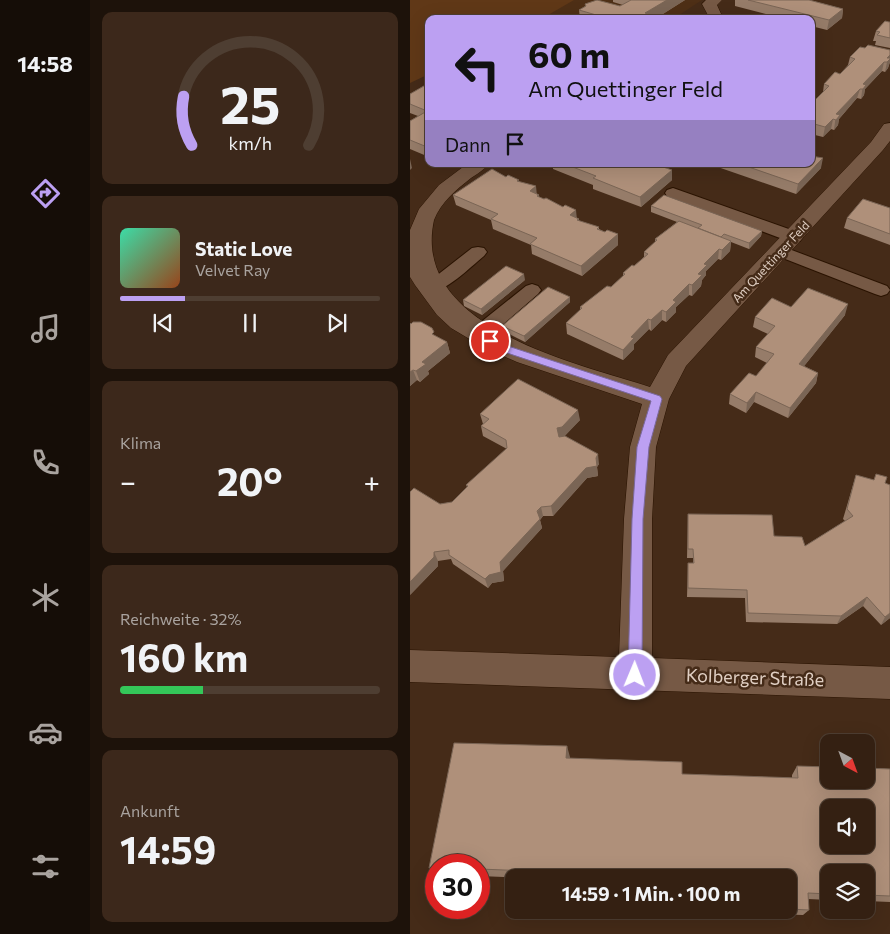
<!DOCTYPE html>
<html lang="de">
<meta charset="utf-8">
<style>
:root{--surface:#342012;--page:#3c281b;--text:#f1f3f6;--muted:#a9a39f;--line:#4e3e32;--accent:#bca0f2}
body{margin:0;font-family:Commissioner,sans-serif;background:var(--page);color:var(--text);height:100vh;display:flex;flex-direction:column;font-size:19px;white-space:nowrap}
*{box-sizing:border-box;margin:0}
p{font-size:16px;color:var(--muted)}
.icon{flex:none;width:28px;height:28px;fill:none;stroke:currentColor;stroke-width:2;stroke-linecap:round;stroke-linejoin:round}
.map{position:relative;flex:1;overflow:hidden}
.panel{display:flex;flex-direction:column;gap:12px;padding:12px;background:#1d120a;width:320px}
.panel>*{flex:none}
.top-card{position:absolute;left:15px;top:15px;width:390px;height:152px;border-radius:10px;box-shadow:0 5px 20px #0002,0 0 0 1px var(--line);background:#bca0f2;color:#111;overflow:hidden}
.needle{width:32px;rotate:139deg}
.controls{position:absolute;left:410px;top:734px;display:grid;gap:10px}
.controls a{display:grid;place-items:center;width:55px;height:55px;border-radius:10px;background:var(--surface);box-shadow:0 5px 20px #0002,0 0 0 1px var(--line);font-size:25px}
.speed{position:absolute;left:15px;top:854px;display:flex;gap:10px;font-size:25px;font-weight:700;text-align:center}
.speed>*{display:grid;place-content:center;width:65px;height:65px;border-radius:50%;background:var(--surface);box-shadow:0 5px 20px #0002,0 0 0 1px var(--line);line-height:1}
.speed .limit{border:8px solid #d22;background:#fff;color:#111}
.pin{position:absolute;display:grid;place-items:center;width:42px;height:42px;color:#fff;margin:-21px;border:2px solid #fff;border-radius:50%;box-shadow:0 1px 5px #0007}
.me{position:absolute;width:55px;margin:-28px;rotate:1deg;stroke-linejoin:round;filter:drop-shadow(0 0 4px #0008)}
.turn{display:flex;align-items:center;gap:18px;height:105px;padding:0 20px;font-size:22px}
.turn .icon{width:65px;height:65px;stroke-width:2.5}
.turn b{display:block;font-size:35px;line-height:42px}
.then{display:flex;align-items:center;height:48px;padding:0 20px;background:#0003;gap:10px;font-size:19px}
.big{font-size:38px;font-weight:700;line-height:1.1}
.panel .widget{flex:1;display:flex;flex-direction:column;justify-content:center;gap:8px;min-width:0;padding:0 18px;border-radius:10px;background:var(--page)}
.panel .dial{align-items:center;gap:0}
.dial svg{height:130px;overflow:visible;fill:none;stroke:var(--line);stroke-width:7;stroke-linecap:round;text-anchor:middle}
.dial text{fill:var(--text);stroke:none}
.song{display:flex;align-items:center;gap:15px}
.cover{width:60px;height:60px;border-radius:8px;background:linear-gradient(135deg,hsl(160 70% 55%),hsl(20 70% 35%))}
.played{height:5px;border-radius:2px;background:linear-gradient(90deg,var(--accent) 25%,var(--line) 25%)}
.keys{display:flex;justify-content:space-around;direction:ltr}
.heat{display:flex;justify-content:space-between;align-items:center;font-size:28px;direction:ltr}
.charge{height:8px;border-radius:4px;background:linear-gradient(90deg,#34c759 32%,var(--line) 0)}
.trip{position:absolute;left:95px;top:869px;width:292px;height:50px;border-radius:10px;background:var(--surface);box-shadow:0 5px 20px #0002,0 0 0 1px var(--line);font-weight:700;line-height:50px;text-align:center}
main{display:flex;flex:1;min-height:0}
.tab-bar{display:flex;flex-direction:column;width:90px;justify-content:space-around;align-items:center;background:#150d07;color:var(--muted)}
.tab-bar .icon{width:35px;height:35px}
.tab-bar .selected{color:var(--accent)}
.tab-bar b{font-size:22px;color:var(--text)}
.map>svg:first-child{display:block}
.built{fill:#4e2f16}
.green{fill:#603817}
.lines{fill:none;stroke-linecap:round;stroke-linejoin:round}
.service-casing{stroke:#2a1301;stroke-width:2}
.minor-casing{stroke:#2a1301;stroke-width:1}
.service{fill:#765945;fill-rule:evenodd}
.minor{fill:#765945;fill-rule:evenodd}
.wall{fill:#967c69}
.shaded-wall{fill:#7a6555}
.building{fill:#af907a;stroke:#7a6555;fill-rule:evenodd}
.route{fill:#bca0f2;stroke:#7a689d}
.labels{text-anchor:middle;stroke-width:5;stroke-linejoin:round;paint-order:stroke}
.far-street-label{font-size:12px;fill:#e0cfc3;stroke:#452b18}
.near-street-label{font-size:18px;fill:#e0cfc3;stroke:#452b18}
</style>
<main>
<nav class="tab-bar">
<b>14:58</b>
<svg class="icon selected" aria-label="directions" viewBox="0 0 24 24"><path d="M12 3l9 9-9 9-9-9zM9 14v-3h6M13 9l2 2-2 2"/></svg>
<svg class="icon" aria-label="music" viewBox="0 0 24 24"><path d="M9 18V5l10-2v13"/><circle cx="6" cy="18" r="3"/><circle cx="16" cy="16" r="3"/></svg>
<svg class="icon" aria-label="phone" viewBox="0 0 24 24"><path d="M5 4h4l2 5-3 2q2 4 5 5l2-3 5 2v4C11 20 4 13 5 4z"/></svg>
<svg class="icon" aria-label="climate" viewBox="0 0 24 24"><path d="M12 3v18M4 7l16 10M4 17L20 7"/></svg>
<svg class="icon" aria-label="car" viewBox="0 0 24 24"><path d="M5 17H2v-5l4-1 3-4h7l3 4 3 1v5h-3M9 17h6M6 11h13"/><circle cx="7" cy="17" r="2"/><circle cx="17" cy="17" r="2"/></svg>
<svg class="icon" aria-label="filters" viewBox="0 0 24 24"><path d="M4 7h16M4 17h16"/><circle cx="9" cy="7" r="2"/><circle cx="15" cy="17" r="2"/></svg>
</nav>
<section class="panel">
<div class="widget dial"><svg viewBox="0 0 100 80">
<path d="M14 69A42 42 0 1 1 86 69"/>
<path d="M14 69A42 42 0 0 1 9 39" stroke="#bca0f2"/>
<text x="50" y="56" font-size="32" font-weight="700">25</text>
<text x="50" y="72" font-size="11">km/h</text>
</svg></div>
<div class="widget">
<div class="song"><i class="cover"></i><div><b>Static Love</b><p>Velvet Ray</p></div></div>
<div class="played"></div>
<div class="keys"><svg class="icon" aria-label="previous" viewBox="0 0 24 24"><path d="M18 5L8 12l10 7zM5 5v14"/></svg><svg class="icon" aria-label="pause" viewBox="0 0 24 24"><path d="M8 5v14M16 5v14"/></svg><svg class="icon" aria-label="next" viewBox="0 0 24 24"><path d="M6 5l10 7-10 7zM19 5v14"/></svg></div>
</div>
<div class="widget"><p>Klima</p>
<div class="heat"><a>−</a><b class="big">20°</b><a>+</a></div>
</div>
<div class="widget"><p>Reichweite · 32%</p><b class="big">160 km</b><div class="charge"></div></div>
<div class="widget"><p>Ankunft</p><b class="big">14:59</b></div>
</section>
<div class="map">
<svg width="480" height="934" viewBox="0 0 480 934">
<rect width="100%" height="100%" fill="#452b18"/>
<!-- built -->
<path class="built" d="M162,0h130l-29,19h-135z"/>
<!-- green -->
<path class="green" d="M0,0h164l-33,19h-112v55l-19,9z"/>
<g class="lines">
<!-- service casing -->
<g class="service-casing">
<g id="service">
<path d="M263,188l127,45 3,4 -3,4 -6,1 -6,-1 -121,-45 -2,-3 2,-3z"/>
<path d="M371,246l106,40 3,4 -3,4 -6,2 -6,-2 -100,-39 -3,-4 3,-4z"/>
<path d="M68,247l6,1 3,4 -3,4c-15,12 -43,42 -63,36l-3,-4 3,-4 10,-4 41,-32z"/>
<path d="M122,284l6,2 3,4 -3,4 -53,46 -7,2 -7,-2 -3,-5 3,-5 55,-44z"/>
</g>
</g>
<!-- minor casing -->
<g class="minor-casing">
<g id="minor">
<path d="M296,0h16l-5,5 5,11 -2,3h-10l-8,-15z"/>
<path d="M480,123v18l-7,9 -197,216 -17,33 -13,48 -4,72v139l238,9v32l-480,-17v-32l209,7 5,-138 6,-72 12,-43 -125,-42 -34,-15 -32,-19 -14,-13 -22,-30 -5,-8v-47l9,-21 20,-24 28,-21h21c-4,6 -11,10 -17,14 -15,12 -30,24 -37,42 -24,109 147,144 216,167l18,-32 203,-213 13,-18z"/>
</g>
</g>
<!-- service -->
<use href="#service" class="service"/>
<!-- minor -->
<use href="#minor" class="minor"/>
</g>
<!-- wall -->
<g class="wall">
<path d="M203,0h72l-27,17 8,2h-86l-1,-9 7,-4 -1,-2 35,2 3,-1 -10,-3z"/>
<path d="M325,0h74l34,9 -1,9 -15,12 -16,-4v-7h-26l-50,-13z"/>
<path d="M479,22h1v26l-15,-3 1,-4h-3l3,-10z"/>
<path d="M455,48l25,2v12l-2,6 -3,4 -3,-1 -17,18 -1,6 -3,4 -4,-1 -18,21 -1,6 -4,5 -3,-1 -8,8 -12,-3v-32h2l10,-10 1,-8 16,-10 8,-9 2,-8z"/>
<path d="M19,83v74l-19,-8v-28l8,-5 -8,-3v-19z"/>
<path d="M143,164h101l18,6v10l-31,27 -48,-18v-4l-40,-16z"/>
<path d="M299,164h102l10,4 -25,26z"/>
<path d="M96,177l14,5 19,13v2l40,22v2l20,6v2l6,3 13,2v11l-36,31 -50,-22 -1,-9 -38,-16 -2,-9 -35,-15 -3,-10z"/>
<path d="M241,206l111,25 -1,5 -12,13 -18,-7 -1,9 -9,9 -3,-1 -12,12v4l-4,5 -1,6 -9,10 -3,-1 -13,12v5l-10,10 -4,-2 -11,11 -2,-2 -15,15v5l-11,11 -56,-26 -1,-11 14,-13v-3l31,-20 12,-11v-3l11,-7 10,-9v-5l11,-10v-3l22,-17 -26,-10z"/>
<path d="M480,208v37l-46,-17 3,-10z"/>
<path d="M115,280l-43,35 -18,-9 -1,-6z"/>
<path d="M160,297v5l-45,40 -22,-11 -1,-5z"/>
<path d="M381,307l54,8 -41,51 14,7 -2,10 -28,35 -34,-16 -8,11 -17,-9 1,-10 26,-18 11,-13 -12,-6 1,-10 12,-13 -15,-7 2,-10z"/>
<path d="M0,323l37,19 3,11 -22,18 1,3 -9,8 -3,-2 -7,6z"/>
<path d="M70,414l100,6 -16,16 35,28 -2,3 1,9 -11,2 -34,38h-10l-3,4 2,8 -39,43 1,10 -12,2 -4,5 -35,-24 -2,-5 -13,2v5l-28,29 30,-91 12,-2 15,-15 -1,-2 41,-36 -24,-13 -2,-10 2,-2z"/>
<path d="M446,475l34,10v133l-9,7 -18,-19 -26,18 -91,-2 -1,-24 -58,-1 1,-34h5v-5h-6l1,-44 86,22 31,10 40,-25 -2,-2z"/>
<path d="M160,757v1l112,16 110,4v-3l5,-9 93,3v133l-24,-1v-29h-37v28l-21,-1 1,11 -6,5 -124,-4 110,-1v-32h-260l-50,-2v-11h-43v9l-7,-6z"/>
</g>
<!-- shaded-wall -->
<g class="shaded-wall">
<path d="M257,0h18l-30,19 -10,-6z"/>
<path d="M433,9l-1,9 -15,12 2,-10z"/>
<path d="M480,55v7l-2,6 -3,4 2,-10v-4z"/>
<path d="M474,62l-2,9 -17,18 -1,6 -3,4 2,-15z"/>
<path d="M450,89l-3,9 -18,21 -1,6 -4,5 2,-16z"/>
<path d="M423,119l-2,10 -8,8 2,-10z"/>
<path d="M413,158l-2,10 -25,26 2,-10z"/>
<path d="M0,159l2,9 -2,2z"/>
<path d="M262,170v10l-31,27 -1,-10z"/>
<path d="M126,186l1,10 2,-1 1,10 -10,-14z"/>
<path d="M166,210l1,10 -7,-5z"/>
<path d="M352,231l-1,5 -12,13v-6z"/>
<path d="M208,234v11l-36,31 -1,-10z"/>
<path d="M321,241l-1,10 -9,9 1,-10z"/>
<path d="M309,249l-1,10 -12,12v4l-4,5 -1,6 -9,10v-11l6,-11 6,-10z"/>
<path d="M114,274l1,6 -43,35 -1,-6z"/>
<path d="M279,284v11l-13,12v5l-10,10v-10l7,-12z"/>
<path d="M160,297v5l-45,40 -1,-6z"/>
<path d="M438,304l-3,11 -48,60 2,-11z"/>
<path d="M252,310v10l-11,11v-11z"/>
<path d="M238,319l1,10 -15,15v5l-11,11v-10l8,-13z"/>
<path d="M37,342l3,11 -22,18 1,3 -9,8 -4,-11 6,-9z"/>
<path d="M3,370l4,10 -7,6v-14z"/>
<path d="M408,373l-2,10 -28,35 2,-10z"/>
<path d="M346,392l-2,10 -8,11 1,-10z"/>
<path d="M168,410l2,10 -16,17 -6,1 -1,-10z"/>
<path d="M188,454l1,10 -2,3 1,9 -11,2 -34,38 -2,-10z"/>
<path d="M131,507l2,9 -3,4 2,8 -39,43 1,10 -12,2 -4,5 -3,-9 15,-17z"/>
<path d="M24,552l4,9v5l-28,29v-13z"/>
<path d="M457,597l-4,9 -26,18 4,-8z"/>
<path d="M480,613v5l-9,7 4,-8z"/>
<path d="M157,746l3,11 -1,11 -3,-10z"/>
</g>
<!-- building -->
<g class="building">
<path d="M187,0l23,6 11,-6h36l-22,13 21,6h-67l4,-2 -24,-7 7,-4 -1,-2z"/>
<path d="M338,0h61l34,9 -14,11z"/>
<path d="M475,21l4,1h1v16l-13,-3 3,-3 -4,-1z"/>
<path d="M458,45l22,5v5l-3,3h3v1l-3,3h-3l-21,22 3,1 -3,4h-3l-24,25 4,1 -4,5 -3,-1 -8,8 -14,-4v-21h2l16,-16 -5,-2 11,-12 5,2 15,-15 -5,-2 10,-10 5,1z"/>
<path d="M19,83v63l-2,1 -17,-7v-19l17,-10 -17,-7v-10z"/>
<path d="M401,156l12,2 -25,26 -58,-20h71z"/>
<path d="M155,164h89l18,6 -32,27 -47,-19 3,-2z"/>
<path d="M82,169l14,8 2,-2 11,5 -2,1 19,5 -6,5 9,4 -2,1 7,3 2,-1 17,9 2,-2 11,5 -6,5 9,4 -2,1 22,7 -2,2 8,3 2,-2 11,4 -37,32 -51,-22 7,-6 -46,-19 7,-5 -45,-19z"/>
<path d="M254,195l98,36 -13,12 -25,-9 -3,3 -23,-9 4,-3 -51,-19z"/>
<path d="M453,199l27,9v26l-43,-16z"/>
<path d="M269,221l52,20 -9,9 -3,-1 -15,15 3,1 -9,9 4,1 -10,10 -3,-1 -16,16 3,2 -10,10 -4,-2 -11,10 -3,-1 -17,18 3,1 -11,12 -57,-27 16,-15 -2,-1 27,-21 4,1 14,-13 -2,-1 9,-8 2,1 14,-12 -4,-2 13,-12 -2,-1z"/>
<path d="M96,266l18,8 -43,35 -18,-9z"/>
<path d="M138,287l22,10 -46,39 -22,-10z"/>
<path d="M398,288l40,16 -49,60 19,9 -28,35 -34,-16 -9,11 -17,-9 19,-21 7,3 18,-22 -18,-7 19,-21 -20,-9 17,-19 19,9z"/>
<path d="M3,322h8l11,6 2,4 -2,2 15,8 -25,20 4,2 -10,7 -3,-1 -3,2v-49l1,1z"/>
<path d="M108,379l60,31 -16,17 -5,1 2,9 6,-1 33,18 -2,4 1,8 -11,2 -35,38 -10,1 -4,4 3,8 -40,43 1,10 -12,3 -4,4 -36,-24v-5l-15,2v5l-24,25v-90l4,-4 26,16 12,-2 16,-16 -2,-1 41,-37 -1,-8 -25,-14 8,-7 -9,-5z"/>
<path d="M466,474l11,3 -2,6 5,2v128l-5,4 -18,-20 -26,19 -93,-3 -1,-23 -59,-2v-25h6l-1,-14h-5v-35l84,1 2,21 28,1 3,9 48,-30 -6,-7 9,-34 18,5z"/>
<path d="M44,743l113,3 -1,12 116,4v12l116,4 -1,-12 32,1v13h37v-12l24,1v127l-24,-1v-23h-37v22l-21,-1 1,17 -20,-1v-31h-235l1,-6 -76,-3v-4h-43v3h-7zM419,808h37v37h-37z"/>
</g>
<!-- route -->
<path class="route" d="M80,338l15,7 155,51 2,3 -13,48 -6,72 -1,156 -2,4 -5,2 -5,-2 -2,-4 4,-156 5,-72 14,-46 -153,-51 -12,-6v-5z"/>
<g class="labels">
<!-- far-street labels -->
<g class="far-street-label">
<text transform="translate(361 262) rotate(-47)" y="4">Am Quettinger Feld</text>
</g>
<!-- near-street labels -->
<g class="near-street-label">
<text transform="translate(345 678) rotate(2)" y="6">Kolberger Straße</text>
</g>
</g>
</svg>
<div class="controls">
<a><svg class="needle" viewBox="-14 -14 28 28"><path d="M0-13l5 13h-10z" fill="#e53935"/><path d="M0 13l5-13h-10z" fill="#a9a39f"/></svg></a>
<a><svg class="icon" aria-label="sound" viewBox="0 0 24 24"><path d="M4 9h4l5-4v14l-5-4H4zM17 9q2 3 0 6"/></svg></a>
<a><svg class="icon" aria-label="layers" viewBox="0 0 24 24"><path d="M12 4l9 5-9 5-9-5zM3 14l9 5 9-5"/></svg></a>
</div>
<div class="speed"><div class="limit">30</div></div>
<div class="pin" style="left:80px;top:341px;background:#d93025"><svg class="icon" aria-label="arrive" viewBox="0 0 24 24"><path d="M6 21V4h12l-3 4 3 4H6"/></svg></div>
<svg class="me" style="left:225px;top:675px" viewBox="-20 -20 40 40"><circle r="17" fill="#bca0f2" stroke="#fff" stroke-width="3"/><path d="M0-11L8 9 0 5-8 9z" fill="#fff"/></svg>
<div class="trip">14:59 · 1 Min. · 100 m</div>
<div class="top-card">
<div class="turn"><svg class="icon" aria-label="left" viewBox="0 0 24 24"><path d="M17 20v-9H6M10 6l-5 5 5 5"/></svg><div><b>60 m</b>Am Quettinger Feld</div></div>
<div class="then">Dann<svg class="icon" aria-label="arrive" viewBox="0 0 24 24"><path d="M6 21V4h12l-3 4 3 4H6"/></svg></div>
</div>
</div>
</main>
